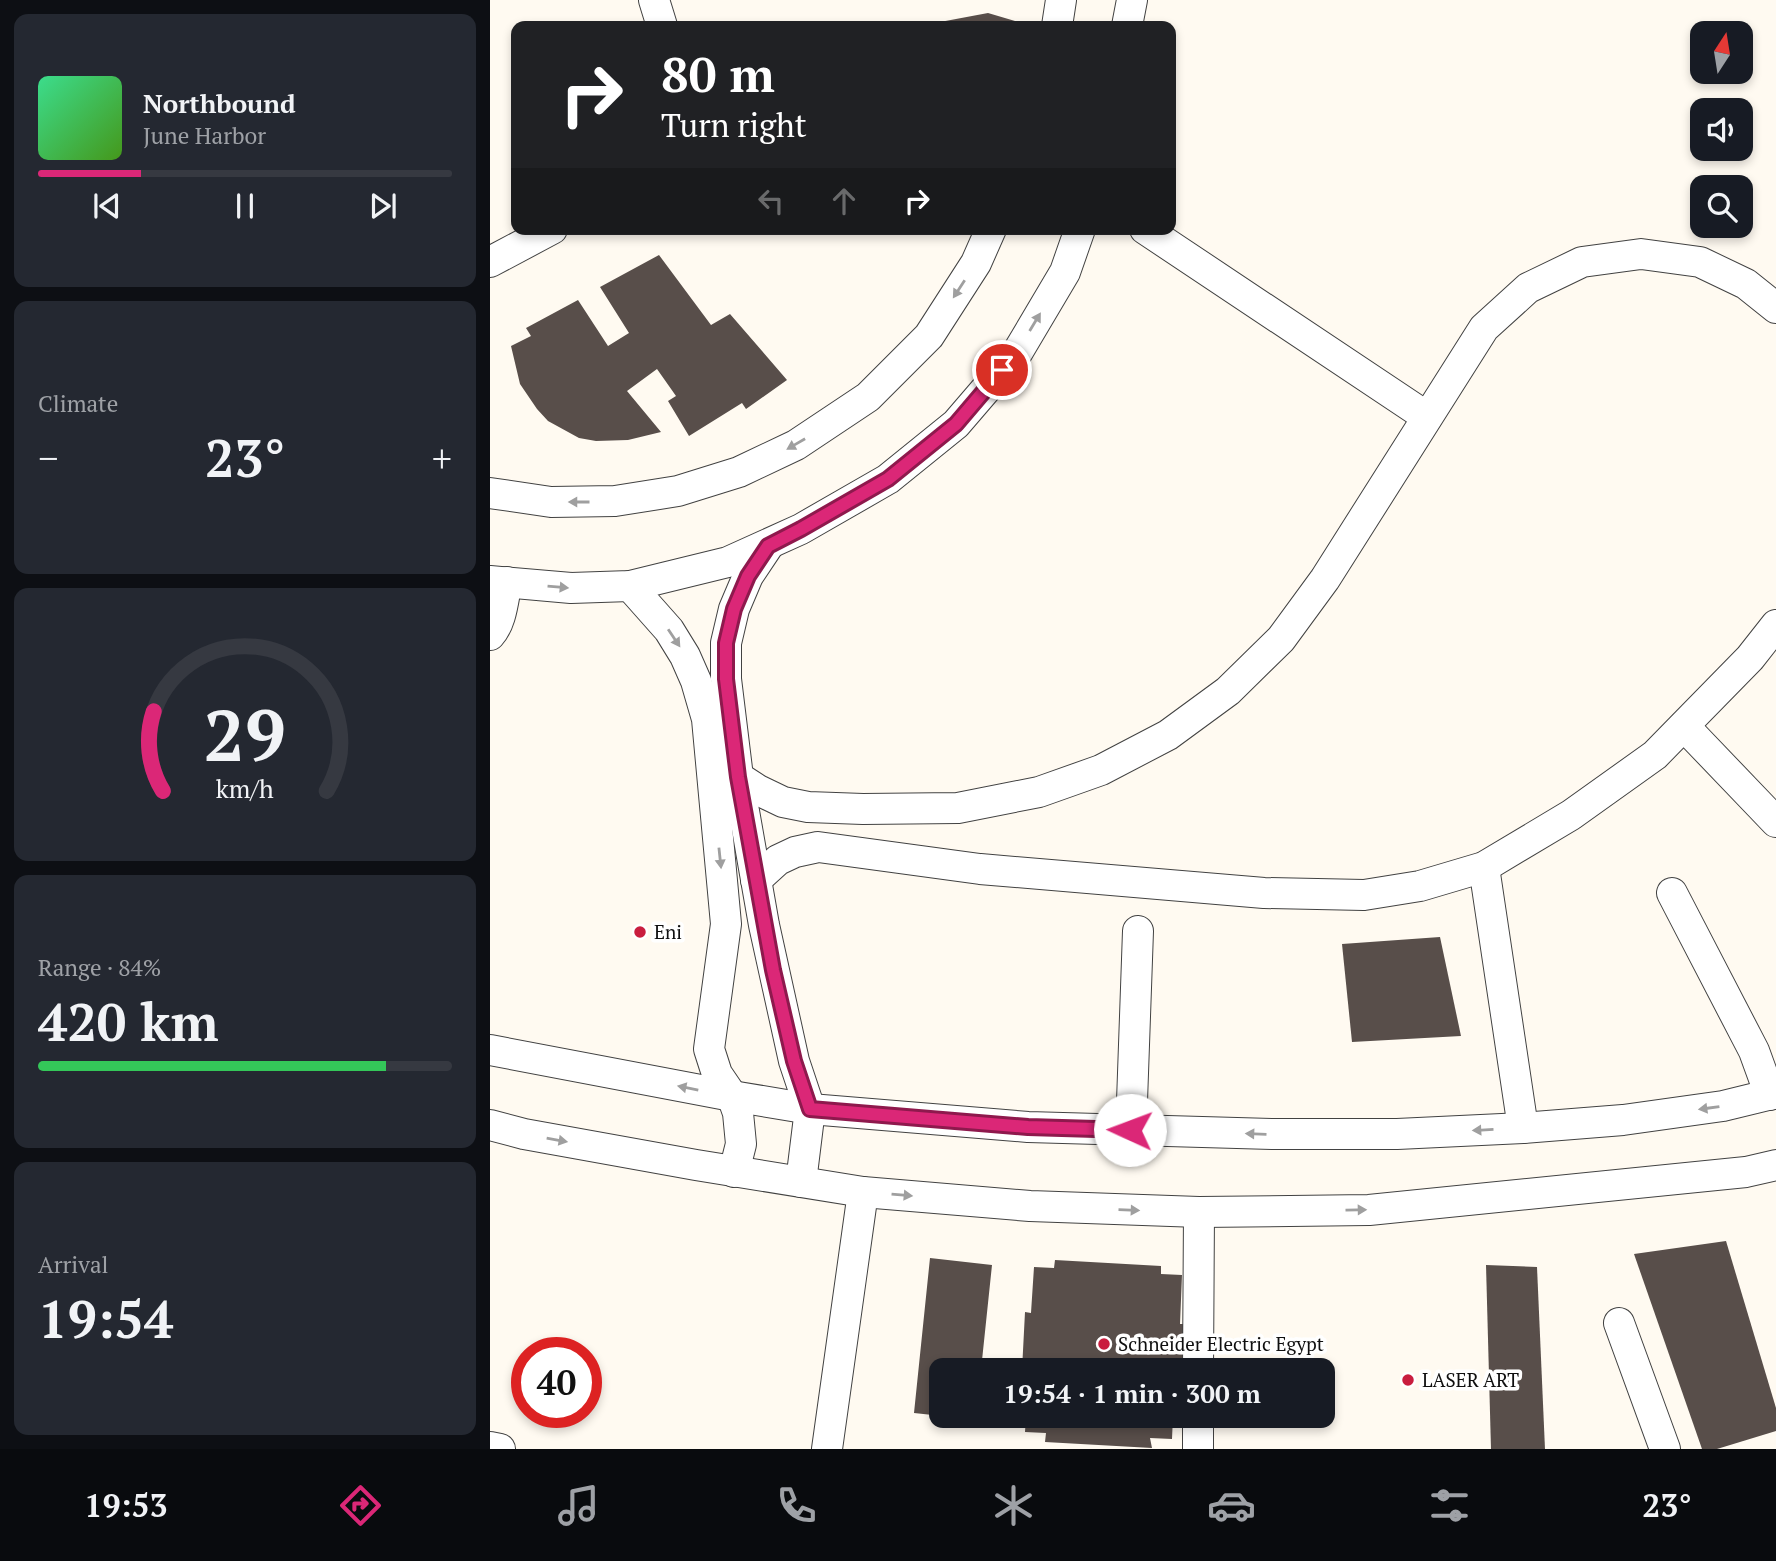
<!DOCTYPE html>
<meta charset="utf-8">
<style>
:root{--surface:#171b24;--page:#242831;--text:#f1f3f6;--muted:#9ea1a6;--line:#363941;--accent:#db2777}
body{margin:0;font-family:"PT Serif",serif;background:var(--page);color:var(--text);height:100vh;display:flex;flex-direction:column;font-size:26px;white-space:nowrap}
*{box-sizing:border-box;margin:0}
p{font-size:23px;color:var(--muted)}
.icon{flex:none;width:38px;height:38px;fill:none;stroke:currentColor;stroke-width:2;stroke-linecap:round;stroke-linejoin:round}
.map{position:relative;flex:1;overflow:hidden}
.panel{display:flex;flex-direction:column;gap:14px;padding:14px;background:#0d0f14;width:490px}
.panel>*{flex:none}
.guide{position:absolute;left:21px;top:21px;width:665px;height:214px;border-radius:14px;box-shadow:0 4px 10px #0003;background:#202124;color:#fff;overflow:hidden}
.needle{width:46px;rotate:12deg}
.fabs{position:absolute;left:1200px;top:21px;display:grid;gap:14px}
.fabs a{display:grid;place-items:center;width:63px;height:63px;border-radius:14px;background:var(--surface);box-shadow:0 4px 10px #0003;font-size:35px}
.speed{position:absolute;left:21px;top:1337px;display:flex;gap:14px;font-size:35px;font-weight:700;text-align:center}
.speed>*{display:grid;place-content:center;width:91px;height:91px;border-radius:50%;background:var(--surface);box-shadow:0 4px 10px #0003;line-height:1}
.speed .limit{border:10px solid #d22;background:#fff;color:#111}
.pin{position:absolute;display:grid;place-items:center;width:60px;height:60px;color:#fff;margin:-30px;border:4px solid #fff;border-radius:50%;box-shadow:0 2px 7px #0007}
.me{position:absolute;width:77px;margin:-38px;rotate:272deg;stroke-linejoin:round;filter:drop-shadow(0 0 5px #0008)}
.turn{display:flex;align-items:center;gap:24px;height:147px;padding:0 35px;font-size:32px}
.turn .icon{width:91px;height:91px;stroke-width:2.5}
.turn b{display:block;font-size:49px;line-height:60px}
.lanes{display:flex;align-items:center;height:66px;padding:0 35px;background:#0003;justify-content:center;gap:35px;direction:ltr}
.lanes .off{opacity:.35}
.big{font-size:52px;font-weight:800;line-height:1.1}
.panel .tile{flex:1;display:flex;flex-direction:column;justify-content:center;gap:10px;min-width:0;padding:0 24px;border-radius:14px;background:var(--page)}
.panel .dial{align-items:center;gap:0}
.dial svg{height:182px;overflow:visible;fill:none;stroke:var(--line);stroke-width:7;stroke-linecap:round;text-anchor:middle}
.dial text{fill:var(--text);stroke:none}
.song{display:flex;align-items:center;gap:21px}
.cover{width:84px;height:84px;border-radius:10px;background:linear-gradient(135deg,hsl(150 70% 55%),hsl(100 70% 35%))}
.played{height:7px;border-radius:4px;background:linear-gradient(90deg,var(--accent) 25%,var(--line) 25%)}
.keys{display:flex;justify-content:space-around;direction:ltr}
.heat{display:flex;justify-content:space-between;align-items:center;font-size:38px;direction:ltr}
.charge{height:10px;border-radius:5px;background:linear-gradient(90deg,#34c759 84%,var(--line) 0)}
.trip{position:absolute;left:439px;top:1358px;width:406px;height:70px;border-radius:14px;background:var(--surface);box-shadow:0 4px 10px #0003;font-weight:800;line-height:70px;text-align:center}
.tabs{display:flex;height:112px;justify-content:space-around;align-items:center;background:#090b0e;color:var(--muted)}
.tabs .icon{width:49px;height:49px}
.tabs .on{color:var(--accent)}
.tabs b{font-size:32px;color:var(--text)}
main{display:flex;flex:1;min-height:0}
.map>svg:first-child{display:block}
.building{fill:#584e4a}
.lines{fill:none;stroke-linecap:round;stroke-linejoin:round}
.minor-casing{stroke:#424242;stroke-width:32}
.minor{stroke:#fff;stroke-width:30}
.oneway{fill:#9f9f9f}
.route-casing{stroke:#8e194d;stroke-width:18}
.route{stroke:#db2777;stroke-width:12}
.poi-dot{fill:#c91d3e;stroke:#fff;stroke-width:2.5}
.labels{text-anchor:middle;stroke-width:7;stroke-linejoin:round;paint-order:stroke}
.poi-label{font-size:19px;fill:#0f0f0f;stroke:#fff;text-anchor:start}
</style>
<main>
<section class="panel">
<div class="tile">
<div class="song"><i class="cover"></i><div><b>Northbound</b><p>June Harbor</p></div></div>
<div class="played"></div>
<div class="keys"><svg class="icon" aria-label="previous" viewBox="0 0 24 24"><path d="M18 5L8 12l10 7zM5 5v14"/></svg><svg class="icon" aria-label="pause" viewBox="0 0 24 24"><path d="M8 5v14M16 5v14"/></svg><svg class="icon" aria-label="next" viewBox="0 0 24 24"><path d="M6 5l10 7-10 7zM19 5v14"/></svg></div>
</div>
<div class="tile"><p>Climate</p>
<div class="heat"><a>−</a><b class="big">23°</b><a>+</a></div>
</div>
<div class="tile dial"><svg viewBox="0 0 100 80">
<path d="M14 69A42 42 0 1 1 86 69"/>
<path d="M14 69A42 42 0 0 1 10 34" stroke="#db2777"/>
<text x="50" y="56" font-size="32" font-weight="700">29</text>
<text x="50" y="72" font-size="11">km/h</text>
</svg></div>
<div class="tile"><p>Range · 84%</p><b class="big">420 km</b><div class="charge"></div></div>
<div class="tile"><p>Arrival</p><b class="big">19:54</b></div>
</section>
<div class="map">
<svg width="1286" height="1449" viewBox="0 0 1286 1449">
<rect width="100%" height="100%" fill="#fffaf1"/>
<!-- building -->
<g class="building">
<path d="M498,13l27,8 -1,5h-90v-1z"/>
<path d="M169,255l52,70 19,-11 57,66 -41,29 -4,-6 -53,33 -21,-35 8,-5 -19,-27 -30,22 34,41 -33,8 -32,1 -17,-3 -31,-17 -11,-12 -17,-25 -9,-38 20,-10 -5,-8 52,-28 30,46 21,-13 -29,-46z"/>
<path d="M950,937l21,99 -109,6 -10,-98z"/>
<path d="M1236,1241l50,167v23l-59,18h-15l-68,-195z"/>
<path d="M440,1258l62,7 -11,105h-39v46l-28,-3z"/>
<path d="M565,1260l106,6v8l21,1 -2,49h5l-3,46h-160l3,-58 6,1 3,-46 20,1z"/>
<path d="M996,1265l51,2 8,182h-54z"/>
<path d="M536,1416h147l-1,23 -22,-1 2,10 -107,-6 1,-9 -21,-1z"/>
</g>
<g class="lines">
<!-- minor casing -->
<g class="minor-casing">
<g id="minor">
<path d="M164,0l8,26"/>
<path d="M567,26l4,-26"/>
<path d="M637,26l5,-26"/>
<path d="M655,229l282,188"/>
<path d="M0,262l62,-33"/>
<path d="M0,493l61,9 64,-1 63,-10 61,-19 57,-27 72,-48 61,-61 47,-73 15,-34"/>
<path d="M278,546l-20,30 -14,33 -8,34v36l12,98 26,148 30,136 16,48 -9,73"/>
<path d="M0,581l81,7 59,-2 98,-24 73,-33 87,-50 68,-55 61,-71 48,-81 15,-43"/>
<path d="M140,586l39,44 16,26 11,25 11,38 19,205 -17,125 8,25 15,22 6,17 3,31 -7,28"/>
<path d="M0,635c12,-13 13,-36 17,-53"/>
<path d="M1194,726l92,96"/>
<path d="M248,777l20,13 25,12 25,5 55,2 95,-1 81,-16 62,-22 67,-35 60,-44 53,-52 44,-60 159,-251 44,-40 54,-26 59,-8 59,8 46,22 30,24"/>
<path d="M994,867l39,261"/>
<path d="M266,880l22,-20 17,-8 23,-5 162,22 284,24 100,2 56,-9 64,-19 87,-52 84,-60 95,-97 26,-33"/>
<path d="M1182,893l82,158 16,44"/>
<path d="M0,1050l242,46 78,13 218,18 244,7h125l126,-6 100,-8 100,-14 53,-13"/>
<path d="M0,1125l34,9 172,31 167,27 167,14 169,6 170,-2 377,-38 30,-7"/>
<path d="M641,1130l7,-199"/>
<path d="M1129,1323l46,126"/>
<path d="M708,1370l1,-158"/>
<path d="M0,1447l10,2"/>
<path d="M337,1449l36,-257"/>
<path d="M708,1449v-33"/>
</g>
</g>
<!-- minor -->
<use href="#minor" class="minor"/>
</g>
<!-- one-way arrows -->
<defs><path id="oneway-solid" d="M-6-.8H1V-3.2L6.5 0L1 3.2V.8H-6Z" transform="scale(1.75)"/></defs>
<g class="oneway">
<use href="#oneway-solid" transform="translate(469 289) rotate(123)"/>
<use href="#oneway-solid" transform="translate(545 322) rotate(-59)"/>
<use href="#oneway-solid" transform="translate(306 444) rotate(150)"/>
<use href="#oneway-solid" transform="translate(89 502) rotate(180)"/>
<use href="#oneway-solid" transform="translate(68 587) rotate(5)"/>
<use href="#oneway-solid" transform="translate(184 638) rotate(56)"/>
<use href="#oneway-solid" transform="translate(230 858) rotate(84)"/>
<use href="#oneway-solid" transform="translate(198 1088) rotate(-169)"/>
<use href="#oneway-solid" transform="translate(1219 1108) rotate(172)"/>
<use href="#oneway-solid" transform="translate(993 1130) rotate(177)"/>
<use href="#oneway-solid" transform="translate(766 1134) rotate(-178)"/>
<use href="#oneway-solid" transform="translate(67 1140) rotate(10)"/>
<use href="#oneway-solid" transform="translate(412 1195) rotate(5)"/>
<use href="#oneway-solid" transform="translate(639 1210) rotate(2)"/>
<use href="#oneway-solid" transform="translate(866 1210) rotate(-1)"/>
</g>
<g class="lines">
<!-- route casing -->
<g class="route-casing">
<path id="route" d="M512,370l-46,54 -68,55 -87,50 -33,17 -20,30 -14,33 -8,34v36l12,98 35,193 21,91 16,48 218,18 102,3"/>
</g>
<!-- route -->
<use href="#route" class="route"/>
</g>
<!-- markers -->
<g class="poi-dot">
<circle cx="150" cy="932" r="7"/>
<circle cx="614" cy="1344" r="7"/>
<circle cx="918" cy="1380" r="7"/>
</g>
<g class="labels">
<!-- poi labels -->
<g class="poi-label">
<text x="164" y="939">Eni</text>
<text x="628" y="1351">Schneider Electric Egypt</text>
<text x="932" y="1387">LASER ART</text>
</g>
</g>
</svg>
<div class="fabs">
<a><svg class="needle" viewBox="-14 -14 28 28"><path d="M0-13l5 13h-10z" fill="#e53935"/><path d="M0 13l5-13h-10z" fill="#9ea1a6"/></svg></a>
<a><svg class="icon" aria-label="sound" viewBox="0 0 24 24"><path d="M4 9h4l5-4v14l-5-4H4zM17 9q2 3 0 6"/></svg></a>
<a><svg class="icon" aria-label="search" viewBox="0 0 24 24"><circle cx="10" cy="10" r="6"/><path d="M15 15l6 6"/></svg></a>
</div>
<div class="speed"><div class="limit">40</div></div>
<div class="pin" style="left:512px;top:370px;background:#d93025"><svg class="icon" aria-label="arrive" viewBox="0 0 24 24"><path d="M6 21V4h12l-3 4 3 4H6"/></svg></div>
<svg class="me" style="left:640px;top:1130px" viewBox="-20 -20 40 40"><circle r="19" fill="#fff"/><path d="M0-13L10 11 0 6-10 11z" fill="#db2777"/></svg>
<div class="trip">19:54 · 1 min · 300 m</div>
<div class="guide">
<div class="turn"><svg class="icon" aria-label="right" viewBox="0 0 24 24"><path d="M7 20v-9h11M14 6l5 5-5 5"/></svg><div><b>80 m</b>Turn right</div></div>
<div class="lanes"><svg class="icon off" aria-label="left" viewBox="0 0 24 24"><path d="M17 20v-9H6M10 6l-5 5 5 5"/></svg><svg class="icon off" aria-label="ahead" viewBox="0 0 24 24"><path d="M12 20V5M6 11l6-6 6 6"/></svg><svg class="icon" aria-label="right" viewBox="0 0 24 24"><path d="M7 20v-9h11M14 6l5 5-5 5"/></svg></div>
</div>
</div>
</main>
<nav class="tabs">
<b>19:53</b>
<svg class="icon on" aria-label="directions" viewBox="0 0 24 24"><path d="M12 3l9 9-9 9-9-9zM9 14v-3h6M13 9l2 2-2 2"/></svg>
<svg class="icon" aria-label="music" viewBox="0 0 24 24"><path d="M9 18V5l10-2v13"/><circle cx="6" cy="18" r="3"/><circle cx="16" cy="16" r="3"/></svg>
<svg class="icon" aria-label="phone" viewBox="0 0 24 24"><path d="M5 4h4l2 5-3 2q2 4 5 5l2-3 5 2v4C11 20 4 13 5 4z"/></svg>
<svg class="icon" aria-label="climate" viewBox="0 0 24 24"><path d="M12 3v18M4 7l16 10M4 17L20 7"/></svg>
<svg class="icon" aria-label="car" viewBox="0 0 24 24"><path d="M5 17H2v-5l4-1 3-4h7l3 4 3 1v5h-3M9 17h6M6 11h13"/><circle cx="7" cy="17" r="2"/><circle cx="17" cy="17" r="2"/></svg>
<svg class="icon" aria-label="filters" viewBox="0 0 24 24"><path d="M4 7h16M4 17h16"/><circle cx="9" cy="7" r="2"/><circle cx="15" cy="17" r="2"/></svg>
<b>23°</b>
</nav>
